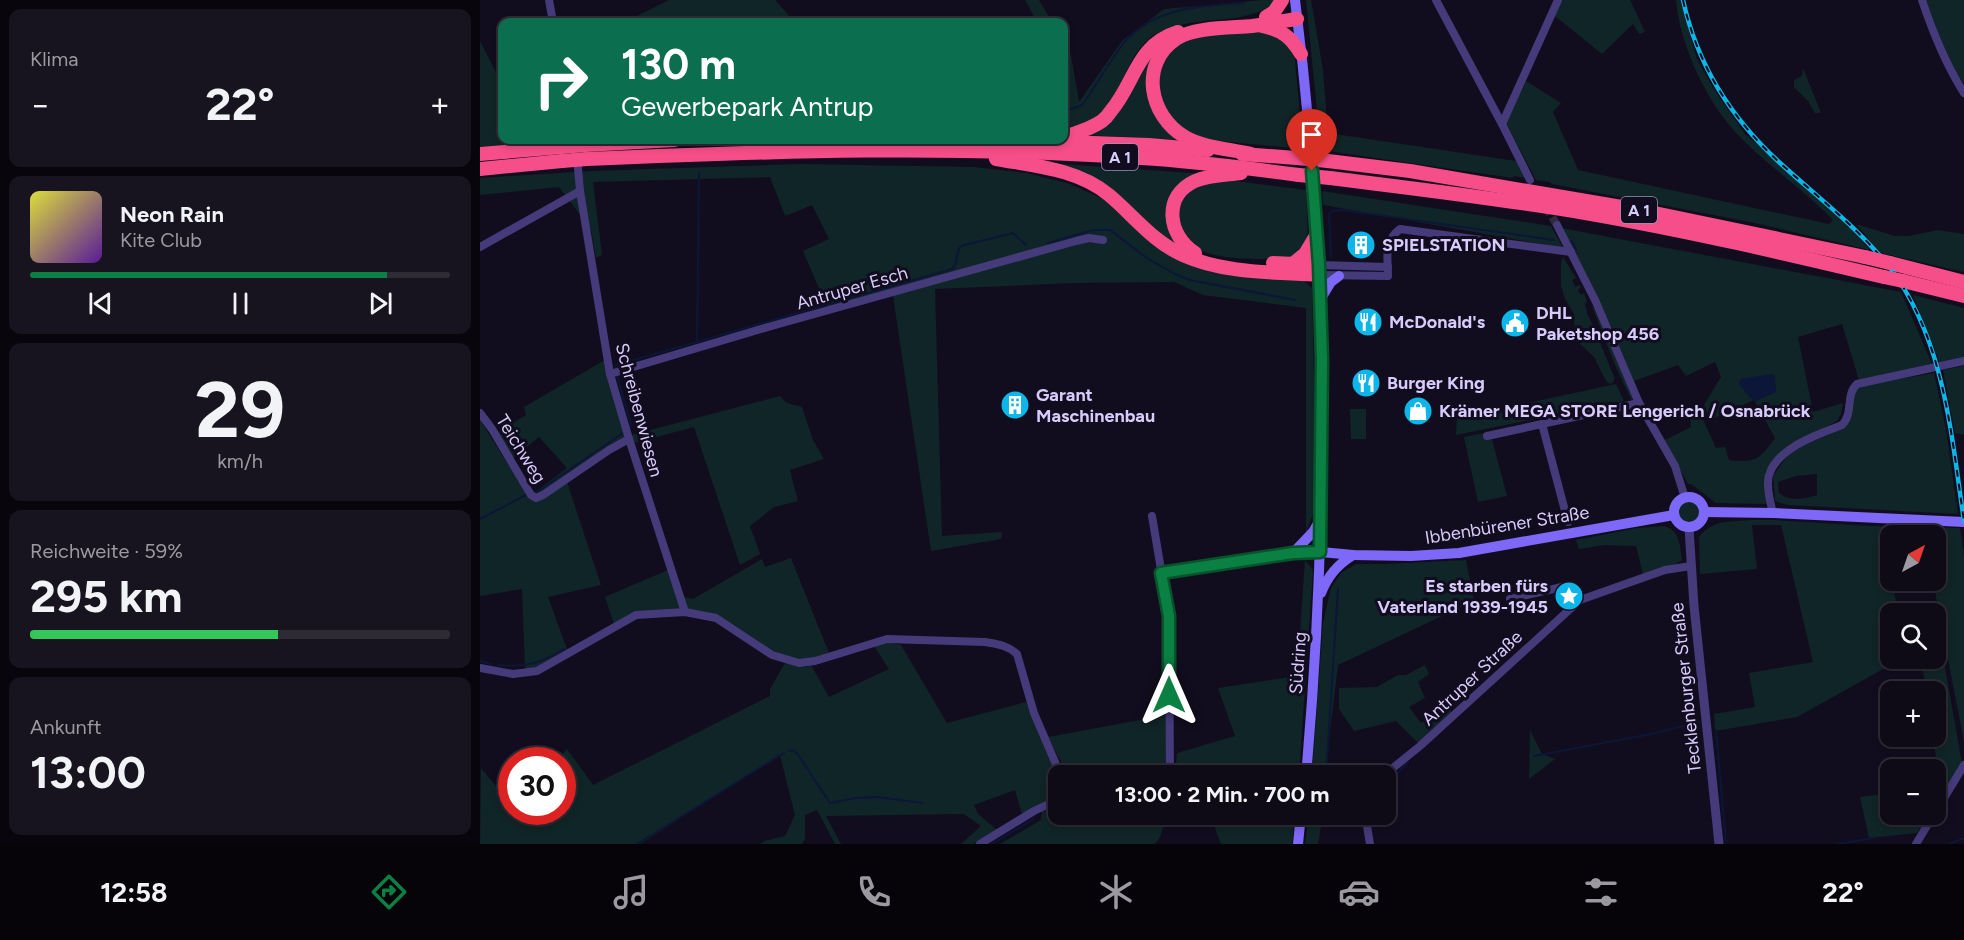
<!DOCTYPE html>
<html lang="de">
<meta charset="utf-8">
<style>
:root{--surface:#0e0a16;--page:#17131f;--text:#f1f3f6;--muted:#9b9aa1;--line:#2e2b35;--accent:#0b8043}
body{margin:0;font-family:Figtree,sans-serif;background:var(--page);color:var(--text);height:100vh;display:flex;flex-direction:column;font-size:22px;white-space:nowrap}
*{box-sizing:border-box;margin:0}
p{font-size:20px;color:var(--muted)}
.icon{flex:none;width:33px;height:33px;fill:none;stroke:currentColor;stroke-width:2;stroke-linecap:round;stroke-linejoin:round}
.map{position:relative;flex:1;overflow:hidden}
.details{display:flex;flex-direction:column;gap:9px;padding:9px;background:#08060c;width:480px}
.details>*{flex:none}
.guide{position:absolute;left:18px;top:18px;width:570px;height:126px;border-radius:12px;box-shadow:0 3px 9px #0003,0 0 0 2px var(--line);background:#0b6e4f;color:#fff;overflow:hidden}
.needle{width:39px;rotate:40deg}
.fabs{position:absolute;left:1400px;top:525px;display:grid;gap:12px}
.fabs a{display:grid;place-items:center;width:66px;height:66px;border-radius:12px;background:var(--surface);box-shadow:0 3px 9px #0003,0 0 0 2px var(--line);font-size:30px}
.speed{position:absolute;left:18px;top:747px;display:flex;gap:12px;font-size:30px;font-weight:700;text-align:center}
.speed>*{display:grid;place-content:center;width:78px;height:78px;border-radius:50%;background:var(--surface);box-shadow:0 3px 9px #0003,0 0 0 2px var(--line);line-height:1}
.speed .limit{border:9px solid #d22;background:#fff;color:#111}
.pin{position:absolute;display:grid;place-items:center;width:51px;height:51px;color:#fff;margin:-62px -26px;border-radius:50% 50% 50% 0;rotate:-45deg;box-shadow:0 0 6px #0007}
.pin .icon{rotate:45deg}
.me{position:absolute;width:66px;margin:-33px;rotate:0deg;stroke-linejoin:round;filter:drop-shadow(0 0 4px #0008)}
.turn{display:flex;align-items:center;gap:21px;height:126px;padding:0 24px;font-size:27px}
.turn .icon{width:78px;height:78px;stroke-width:2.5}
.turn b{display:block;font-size:42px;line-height:51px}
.big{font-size:45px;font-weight:700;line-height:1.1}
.details .tile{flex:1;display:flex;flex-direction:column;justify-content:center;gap:9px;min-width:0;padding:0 21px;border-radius:12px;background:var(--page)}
.details .dial{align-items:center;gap:0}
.dial b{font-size:78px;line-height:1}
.song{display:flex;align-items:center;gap:18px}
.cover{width:72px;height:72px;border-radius:9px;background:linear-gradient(135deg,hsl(60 70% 55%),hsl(270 70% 35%))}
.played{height:6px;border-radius:3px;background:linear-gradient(90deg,var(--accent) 85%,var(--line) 85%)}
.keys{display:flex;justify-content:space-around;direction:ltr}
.heat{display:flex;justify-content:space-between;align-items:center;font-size:33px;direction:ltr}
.charge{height:9px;border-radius:4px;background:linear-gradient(90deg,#34c759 59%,var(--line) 0)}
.trip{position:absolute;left:568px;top:765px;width:348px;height:60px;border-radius:12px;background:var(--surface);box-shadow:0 3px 9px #0003,0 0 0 2px var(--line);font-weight:700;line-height:60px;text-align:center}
.tabs{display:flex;height:96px;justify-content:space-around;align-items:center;background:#060409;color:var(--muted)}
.tabs .icon{width:42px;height:42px}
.tabs .current{color:var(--accent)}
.tabs b{font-size:27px;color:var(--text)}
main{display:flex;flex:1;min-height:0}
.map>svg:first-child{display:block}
.green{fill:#102527;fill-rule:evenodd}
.water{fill:#0b1638}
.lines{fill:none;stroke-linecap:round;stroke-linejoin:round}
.stream{stroke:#0b1638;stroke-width:2}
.minor-tunnel{stroke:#302a3f;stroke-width:8;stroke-dasharray:8 4;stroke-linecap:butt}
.minor{stroke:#453a7a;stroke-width:8}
.tertiary{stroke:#453a7a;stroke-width:9}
.secondary{stroke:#7e68f7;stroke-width:10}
.motorway{stroke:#f64e89;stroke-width:14}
.rail-casing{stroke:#0cb6e8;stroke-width:4.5}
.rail{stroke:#120d1e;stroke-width:2;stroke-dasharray:7;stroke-linecap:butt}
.motorway-bridge{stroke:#f64e89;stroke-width:14}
.route-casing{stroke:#07532c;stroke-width:15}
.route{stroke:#0b8043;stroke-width:10}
.labels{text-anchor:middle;stroke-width:6;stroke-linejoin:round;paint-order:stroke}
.shield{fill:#120d1e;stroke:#9d93b9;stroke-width:1.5}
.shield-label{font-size:16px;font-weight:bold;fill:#d8ccfc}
.poi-label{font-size:18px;font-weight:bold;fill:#d8ccfc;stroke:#120d1e;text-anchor:start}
.street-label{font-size:18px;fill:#d8ccfc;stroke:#120d1e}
</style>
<main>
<section class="details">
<div class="tile"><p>Klima</p>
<div class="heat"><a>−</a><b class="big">22°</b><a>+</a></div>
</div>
<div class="tile">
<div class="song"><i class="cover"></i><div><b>Neon Rain</b><p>Kite Club</p></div></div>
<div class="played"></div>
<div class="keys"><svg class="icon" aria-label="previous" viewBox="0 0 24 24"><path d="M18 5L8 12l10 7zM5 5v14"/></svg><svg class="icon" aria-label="pause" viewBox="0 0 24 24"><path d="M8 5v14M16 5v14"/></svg><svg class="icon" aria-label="next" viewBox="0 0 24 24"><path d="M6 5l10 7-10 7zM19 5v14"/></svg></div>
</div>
<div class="tile dial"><b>29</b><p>km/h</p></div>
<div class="tile"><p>Reichweite · 59%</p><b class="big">295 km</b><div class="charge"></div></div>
<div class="tile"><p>Ankunft</p><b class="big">13:00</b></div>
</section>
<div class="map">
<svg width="1484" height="844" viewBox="0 0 1484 844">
<rect width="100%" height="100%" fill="#120d1e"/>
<!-- green -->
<g class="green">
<path d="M189,0h106l20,22h-170z"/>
<path d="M545,0h14l13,22h-15z"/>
<path d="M783,0h15c-31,27 -74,14 -110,29 -5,2 -12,4 -16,7 -29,22 -30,67 -62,86 -7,4 -18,4 -26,6v-85l7,12 8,47 43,-61 42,-32z"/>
<path d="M826,0h5l12,70 5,63 188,28 10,17 -13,-2v2l-192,-28z"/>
<path d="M1080,0h70l15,32 -6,2 -6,-10 -31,30 -47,-38z"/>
<path d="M1196,0h4l17,59 16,29 32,46 107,95 18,21 -115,-27 -203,-39 -2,-2 -14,-2 -30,-57 20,-42 35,22 -8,9 25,58 251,54 4,-4c-29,-30 -65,-54 -94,-84 -32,-33 -59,-90 -63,-136z"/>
<path d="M1446,0h38v84c-17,-26 -27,-55 -38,-84z"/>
<path d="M784,31c18,8 24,10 31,29l8,89 -94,-9 -26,-10 -17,-17 -10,-25 3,-22 16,-21 23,-9z"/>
<path d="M692,39l-22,51 37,50 -104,-5 11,-6 44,-62z"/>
<path d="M0,41l22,43v56h62l-84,7z"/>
<path d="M1323,68l18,45h-6l-7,-12 -14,-14v-7l8,-4z"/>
<path d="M566,163l160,11 -32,26 11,53 -66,-53z"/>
<path d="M320,164l174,3 53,6 43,11 33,15 50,46 26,14 39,13 86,9 8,7 2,84 1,136 -9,25v-225l-103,-13 -29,-13 -101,1 -138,6 7,247 60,-4 -1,7 -70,12 -39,-262 -65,18 -24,-56 26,-12 -17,-34 -27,11 -15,-39 -177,5 9,73 -6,3 -5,-29 -32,-42 -79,8v-17l111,-7z"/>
<path d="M748,180l78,10 2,50 -14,18c-26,1 -77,4 -100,-11 -9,-5 -12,-12 -14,-22 -9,-33 22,-43 48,-45z"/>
<path d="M842,191l229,35 12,22 -240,-43z"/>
<path d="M1376,224l39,12h14l29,-6 26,4v38l-83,-19z"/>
<path d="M1081,228l340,64 31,72 -73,16 -17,-56 -44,13 15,75 30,-9 -2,11 -4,7 -52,27 -20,24 4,32 -53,-1 -25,-19h-3l-23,-44 26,-13 -1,-12 9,-4 17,37 9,-1 4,13c27,3 30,0 46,-22l-21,-38 -44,20 -6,-15 17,-28 -6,-15 -29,14 -8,-11 -44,16 -31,-73z"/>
<path d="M1083,257l13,21 -4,2 3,7 5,-2 1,2 -3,3 3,5 3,-2 3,9 -2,1c1,6 3,15 7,20l22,54v4l-4,3 -4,-3 -12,-24 -19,-18 -1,-25 -9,-15 -4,-13v-24z"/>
<path d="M1433,295l51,13v50l-24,5z"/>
<path d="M1112,306l5,6 36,86 -1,3 -17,-36z"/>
<path d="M125,360l20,77 -83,55 -8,1 33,-25 -28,-31 -27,22 -16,-26 30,-18 -2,-8z"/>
<path d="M1484,366v69l-9,-2 -12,-63z"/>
<path d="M1454,373l12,56 12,85 -170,-9 -13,-4 -2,-25 16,-23 9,-6 42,-17 15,-39 5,-5zM1337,474v21c-13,4 -27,7 -38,-2l-1,-11 18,-6z"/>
<path d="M1136,384l8,17 -168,34 1,-17z"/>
<path d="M300,396l7,7 15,4 11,33 11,19 -34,11 8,31 -24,6 -24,19 10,28 -20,11 -46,-138 -60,16 -3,-8z"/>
<path d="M870,409h16v30h-15z"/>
<path d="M0,420l49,77 8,5 30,-20 34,103 -53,12 19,52 -30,19 -12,2 -3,-81 -42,7z"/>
<path d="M1010,432l17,64 -29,6 -14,-65z"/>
<circle cx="1209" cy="513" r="12"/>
<path d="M1271,520h25l94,6 90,2 4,28v186l-31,-161 2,-1v-44h-45v44l1,1 8,32 -9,1v9l-2,1 2,34 4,1v4l-97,54 -82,14 -1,-17 41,-7 -6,-34 64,-11 -32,-137h-29l5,44 -57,5 -1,-37c15,-18 31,-15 52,-17z"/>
<path d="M1184,526c16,4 16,20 18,34l-10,6 -29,8 -7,-28 -31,-1 -26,4 -3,-9 61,-12z"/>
<path d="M311,558l38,95 -15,5 -16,2 -26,-9 -57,-37 -78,-1 -23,11 -9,-27 63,-27 15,27 10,2 69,-40 3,8z"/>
<path d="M825,560l8,10 -14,205h-124l2,-22 58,-17 -17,-48 79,-12z"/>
<path d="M986,560l8,41 -136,64 -13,110h-13l11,-152 8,-35 10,-15 15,-9h30z"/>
<path d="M407,642l14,3 46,78 79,-21 33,75v17l-37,20 -7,-24 -41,15 4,9 19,16 -24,14h-12l20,-18 -17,-12 -138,2 15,28h-6l-18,-34 -12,5v24l-3,5h-42l4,-3 21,-5 10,-21 -15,-60 -140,89h-160l1,-76 25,30 5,-5 1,19h50v-52h-5l10,-11 26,36 177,-89v-7l16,-28 20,6 5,-2 18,32 60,-28 -15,-23z"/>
<path d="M1463,656l19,108 -27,41v-19l5,-1 -7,-48 2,-1v-44l-9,-1 -5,-32z"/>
<path d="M945,665l4,9 -11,8 7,16 -16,9 12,16 28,-16 2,5 -33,31 -22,-22 -42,10 -15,-22v-21l38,-1 21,-12h8z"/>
<path d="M687,715v60h-99l-20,-38z"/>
<path d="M1050,730l12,24 13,5 -26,20z"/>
<path d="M1410,793v21l39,1 -12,18 -48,5 -9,-41z"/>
<path d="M579,803v11h97l10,4 -6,19 -5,7h-155l41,-24 1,-9z"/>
<path d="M730,815h85l-3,29h-71z"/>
<path d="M829,815h14l-5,29h-13z"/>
</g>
<!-- water -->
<path class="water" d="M1291,374l4,2 1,16 -20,9 -6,-3 -11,-14 2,-5z"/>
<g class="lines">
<!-- stream -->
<g class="stream">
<path d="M584,109h8l10,-4c15,-20 26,-42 42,-62 29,-35 77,-38 120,-40"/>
<path d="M1090,242l2,-1 4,9"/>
<path d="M568,243l45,-13h17l37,28 28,16 15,6 105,20"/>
<path d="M851,257l-2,-43 3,-3 10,-1 212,30"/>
<path d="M217,342l2,-169"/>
<path d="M135,368l1,-3 336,-96c7,-6 3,-16 9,-23l52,-13 13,12"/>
<path d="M137,376l14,48 -2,4"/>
<path d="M57,492l86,-59"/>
<path d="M0,519l48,-25"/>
<path d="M0,661l11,3"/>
<path d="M18,665c27,3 43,-2 66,-16"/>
<path d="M1236,730l10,112"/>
<path d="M309,751l3,-1 5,3 33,50 26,-5 22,-1 44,6"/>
<path d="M1054,756l117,-22 48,-12"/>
<path d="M846,776l12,-187"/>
<path d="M906,782l6,-3 16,-17"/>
<path d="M565,812l14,-6"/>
<path d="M157,844l147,-91"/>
<path d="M512,844l42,-25"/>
<path d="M1357,844l37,-6"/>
<path d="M1470,844l14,-6"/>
</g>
<!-- minor-tunnel -->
<path class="minor-tunnel" d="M1066,207l11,18"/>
<!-- minor -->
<g class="minor">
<path d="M69,0l4,22"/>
<path d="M956,0l66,124 28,56"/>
<path d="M1442,0c11,33 23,63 42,93"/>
<path d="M1022,124l56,-124"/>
<path d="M97,157l3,34 30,183 19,65 56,173"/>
<path d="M1077,225l39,77 43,101 36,63 10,32"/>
<path d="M0,247l100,-56"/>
<path d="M839,265l69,2"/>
<path d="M839,275l69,1c0,-19 -5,-34 12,-47l171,23"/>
<path d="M130,374l158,-47 308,-86 13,-3 14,2"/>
<path d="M0,413l12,16 39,66 5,3 7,-3 66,-45 20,-11"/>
<path d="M1062,424l26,98"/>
<path d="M1007,436l152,-33"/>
<path d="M1293,513c-3,-11 -7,-28 -4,-38 8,-27 49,-41 73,-50 12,-12 3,-30 15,-41l107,-23"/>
<path d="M672,516l17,101 1,159"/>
<path d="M681,573l132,-20 28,-1"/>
<path d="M1030,599l56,-13 5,2 9,12"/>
<path d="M0,668l33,6 24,-3 99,-56 49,-3 31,6 56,37 27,8 16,-2 72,-22 98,3c12,2 22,3 32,12l17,59 27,63"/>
<path d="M903,776l37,-30 160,-146 85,-30 26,-4"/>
<path d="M1455,813l29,-48"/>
<path d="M885,814l5,30"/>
<path d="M500,844l54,-33 25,-12"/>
<path d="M1436,844l18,-30"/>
</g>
<!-- tertiary -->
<path class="tertiary" d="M1209,528l5,78 25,238"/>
<!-- secondary -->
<g class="secondary">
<path d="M815,0c33,257 34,517 11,776"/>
<path d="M840,300l11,-18 8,-6"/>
<circle cx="1209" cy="512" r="15"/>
<path d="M1224,512l69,1 191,9"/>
<path d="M841,552l32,3 58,1 48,-3 215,-38"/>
<path d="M813,553l20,-21 7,-12"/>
<path d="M841,593c7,-17 16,-28 32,-38"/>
<path d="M818,844l3,-30"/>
</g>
<!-- motorway -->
<g class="motorway">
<path d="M786,17l8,-5 8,-12"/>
<path d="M782,26c20,4 29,11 39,28"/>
<path d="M584,137c12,-4 27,-8 38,-16 4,-3 7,-7 9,-10 25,-30 25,-66 67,-79"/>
<path d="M529,140l140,5 59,5"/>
<path d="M105,145l89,-5"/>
<path d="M0,154l81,-7"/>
<path d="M762,154l55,4"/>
<path d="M771,154c-21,-5 -47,-6 -66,-17 -36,-21 -46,-73 -9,-98 18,-12 55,-11 76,-13 15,-2 30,-5 45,-7"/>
<path d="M107,159c185,-8 370,-14 554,-1 53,3 106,10 158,17"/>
<path d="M516,159c39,7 82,10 113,36 25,21 44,47 74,60 42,19 92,17 136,20"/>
<path d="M848,161l82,10 235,40 220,46"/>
<path d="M0,169l82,-8"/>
<path d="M850,178c87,11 174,21 261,36 98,17 196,40 293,63"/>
<path d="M715,253c-27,-17 -33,-57 0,-72 14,-6 31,-6 46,-8"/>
<path d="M793,263l46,2"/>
<path d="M814,263l11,-9 12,-20"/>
<path d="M1410,263l74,19"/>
<path d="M1423,281l61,15"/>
</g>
<!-- rail casing -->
<g class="rail-casing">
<path id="rail" d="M1203,0c14,64 48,118 96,162 38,35 80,66 112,107 54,73 60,165 73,252"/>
</g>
<!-- rail -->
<use href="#rail" class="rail"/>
<!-- motorway-bridge -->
<g class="motorway-bridge">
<path d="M81,147l24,-2"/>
<path d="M817,158l31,3"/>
<path d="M82,161l25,-2"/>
<path d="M819,175l31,3"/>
<path d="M1385,257l25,6"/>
<path d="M1404,277l19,4"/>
</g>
</g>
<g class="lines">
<!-- route casing -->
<g class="route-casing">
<path id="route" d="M689,695v-79l-8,-43 132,-20 27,-1 2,-192 -3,-95 -7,-94"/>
</g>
<!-- route -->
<use href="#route" class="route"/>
</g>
<!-- icons -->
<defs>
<g id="building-disc" transform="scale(1.5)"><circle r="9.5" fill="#0cb6e8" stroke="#120d1e"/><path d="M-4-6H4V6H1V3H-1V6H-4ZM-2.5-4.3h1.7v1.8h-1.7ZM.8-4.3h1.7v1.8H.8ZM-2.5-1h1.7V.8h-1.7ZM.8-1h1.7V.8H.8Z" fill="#fff"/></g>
<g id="restaurant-disc" transform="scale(1.5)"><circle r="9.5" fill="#0cb6e8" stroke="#120d1e"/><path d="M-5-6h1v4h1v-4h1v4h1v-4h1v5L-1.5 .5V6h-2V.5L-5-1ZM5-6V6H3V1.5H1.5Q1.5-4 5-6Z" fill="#fff"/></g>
<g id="civic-disc" transform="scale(1.5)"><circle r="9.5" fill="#0cb6e8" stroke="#120d1e"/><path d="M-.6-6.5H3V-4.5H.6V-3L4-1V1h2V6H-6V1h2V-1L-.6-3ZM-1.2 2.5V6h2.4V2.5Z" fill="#fff"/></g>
<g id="shop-disc" transform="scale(1.5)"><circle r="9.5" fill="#0cb6e8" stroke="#120d1e"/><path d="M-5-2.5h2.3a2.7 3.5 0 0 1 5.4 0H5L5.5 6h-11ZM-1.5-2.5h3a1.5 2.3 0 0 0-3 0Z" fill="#fff"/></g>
<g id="sight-disc" transform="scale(1.5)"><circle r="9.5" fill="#0cb6e8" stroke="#120d1e"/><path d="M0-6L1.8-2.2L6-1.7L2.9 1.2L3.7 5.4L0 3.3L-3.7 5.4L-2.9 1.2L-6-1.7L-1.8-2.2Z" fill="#fff"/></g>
</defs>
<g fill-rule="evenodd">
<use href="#building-disc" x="881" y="245"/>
<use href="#restaurant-disc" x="888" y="322"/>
<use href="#civic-disc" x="1035" y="323"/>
<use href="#restaurant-disc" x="886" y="383"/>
<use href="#building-disc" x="535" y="405"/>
<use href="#shop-disc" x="938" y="411"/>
<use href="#sight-disc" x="1089" y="596"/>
</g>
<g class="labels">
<!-- shield labels -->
<g class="shield">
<rect x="622" y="144" width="36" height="26" rx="4.5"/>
<rect x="1141" y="197" width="36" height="26" rx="4.5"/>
</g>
<g class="shield-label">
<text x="640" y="163">A 1</text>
<text x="1159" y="216">A 1</text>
</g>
<!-- poi labels -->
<g class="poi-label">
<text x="902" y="251">SPIELSTATION</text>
<text x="1056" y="319">DHL<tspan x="1056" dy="21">Paketshop 456</tspan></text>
<text x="909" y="328">McDonald's</text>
<text x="907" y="389">Burger King</text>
<text x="556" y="401">Garant<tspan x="556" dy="21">Maschinenbau</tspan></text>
<text x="959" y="417">Krämer MEGA STORE Lengerich / Osnabrück</text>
<text x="1068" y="592" text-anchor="end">Es starben fürs<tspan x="1068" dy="21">Vaterland 1939-1945</tspan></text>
</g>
<!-- street labels -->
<g class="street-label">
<text transform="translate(372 288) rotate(-16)" y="6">Antruper Esch</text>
<text transform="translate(159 410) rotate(75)" y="6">Schreibenwiesen</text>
<text transform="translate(41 449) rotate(58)" y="6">Teichweg</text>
<text transform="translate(1027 525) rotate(-9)" y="6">Ibbenbürener Straße</text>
<text transform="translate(818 663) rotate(-86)" y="6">Südring</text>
<text transform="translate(992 678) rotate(-43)" y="6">Antruper Straße</text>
<text transform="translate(1206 688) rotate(-96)" y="6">Tecklenburger Straße</text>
</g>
</g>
</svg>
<div class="fabs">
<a><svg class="needle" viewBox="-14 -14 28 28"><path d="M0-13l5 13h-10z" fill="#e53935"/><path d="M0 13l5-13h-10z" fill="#9b9aa1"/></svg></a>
<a><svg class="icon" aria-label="search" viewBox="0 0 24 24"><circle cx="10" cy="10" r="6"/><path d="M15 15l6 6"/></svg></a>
<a>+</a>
<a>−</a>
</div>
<div class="speed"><div class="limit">30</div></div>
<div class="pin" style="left:832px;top:171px;background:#d93025"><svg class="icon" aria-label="arrive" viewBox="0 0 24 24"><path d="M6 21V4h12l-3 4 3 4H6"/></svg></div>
<svg class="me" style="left:689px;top:695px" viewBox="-20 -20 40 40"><path d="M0-17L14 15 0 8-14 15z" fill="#0b8043" stroke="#fff" stroke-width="4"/></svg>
<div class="trip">13:00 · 2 Min. · 700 m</div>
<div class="guide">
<div class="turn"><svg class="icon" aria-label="right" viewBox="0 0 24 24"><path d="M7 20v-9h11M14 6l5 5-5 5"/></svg><div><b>130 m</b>Gewerbepark Antrup</div></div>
</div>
</div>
</main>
<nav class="tabs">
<b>12:58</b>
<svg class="icon current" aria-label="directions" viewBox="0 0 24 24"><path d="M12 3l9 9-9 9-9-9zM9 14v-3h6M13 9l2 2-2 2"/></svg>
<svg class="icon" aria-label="music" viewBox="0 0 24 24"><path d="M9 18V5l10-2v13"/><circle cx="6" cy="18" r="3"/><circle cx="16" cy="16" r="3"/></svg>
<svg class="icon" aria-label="phone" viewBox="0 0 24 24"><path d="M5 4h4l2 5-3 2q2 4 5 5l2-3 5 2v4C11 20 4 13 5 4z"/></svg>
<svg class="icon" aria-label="climate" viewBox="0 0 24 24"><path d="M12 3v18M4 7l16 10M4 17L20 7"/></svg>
<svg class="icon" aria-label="car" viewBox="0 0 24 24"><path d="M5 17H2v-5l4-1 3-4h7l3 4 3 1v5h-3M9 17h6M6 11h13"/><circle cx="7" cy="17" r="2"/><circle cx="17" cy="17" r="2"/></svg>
<svg class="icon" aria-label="filters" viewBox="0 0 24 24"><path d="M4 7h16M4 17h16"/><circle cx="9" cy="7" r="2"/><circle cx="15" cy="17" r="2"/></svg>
<b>22°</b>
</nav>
